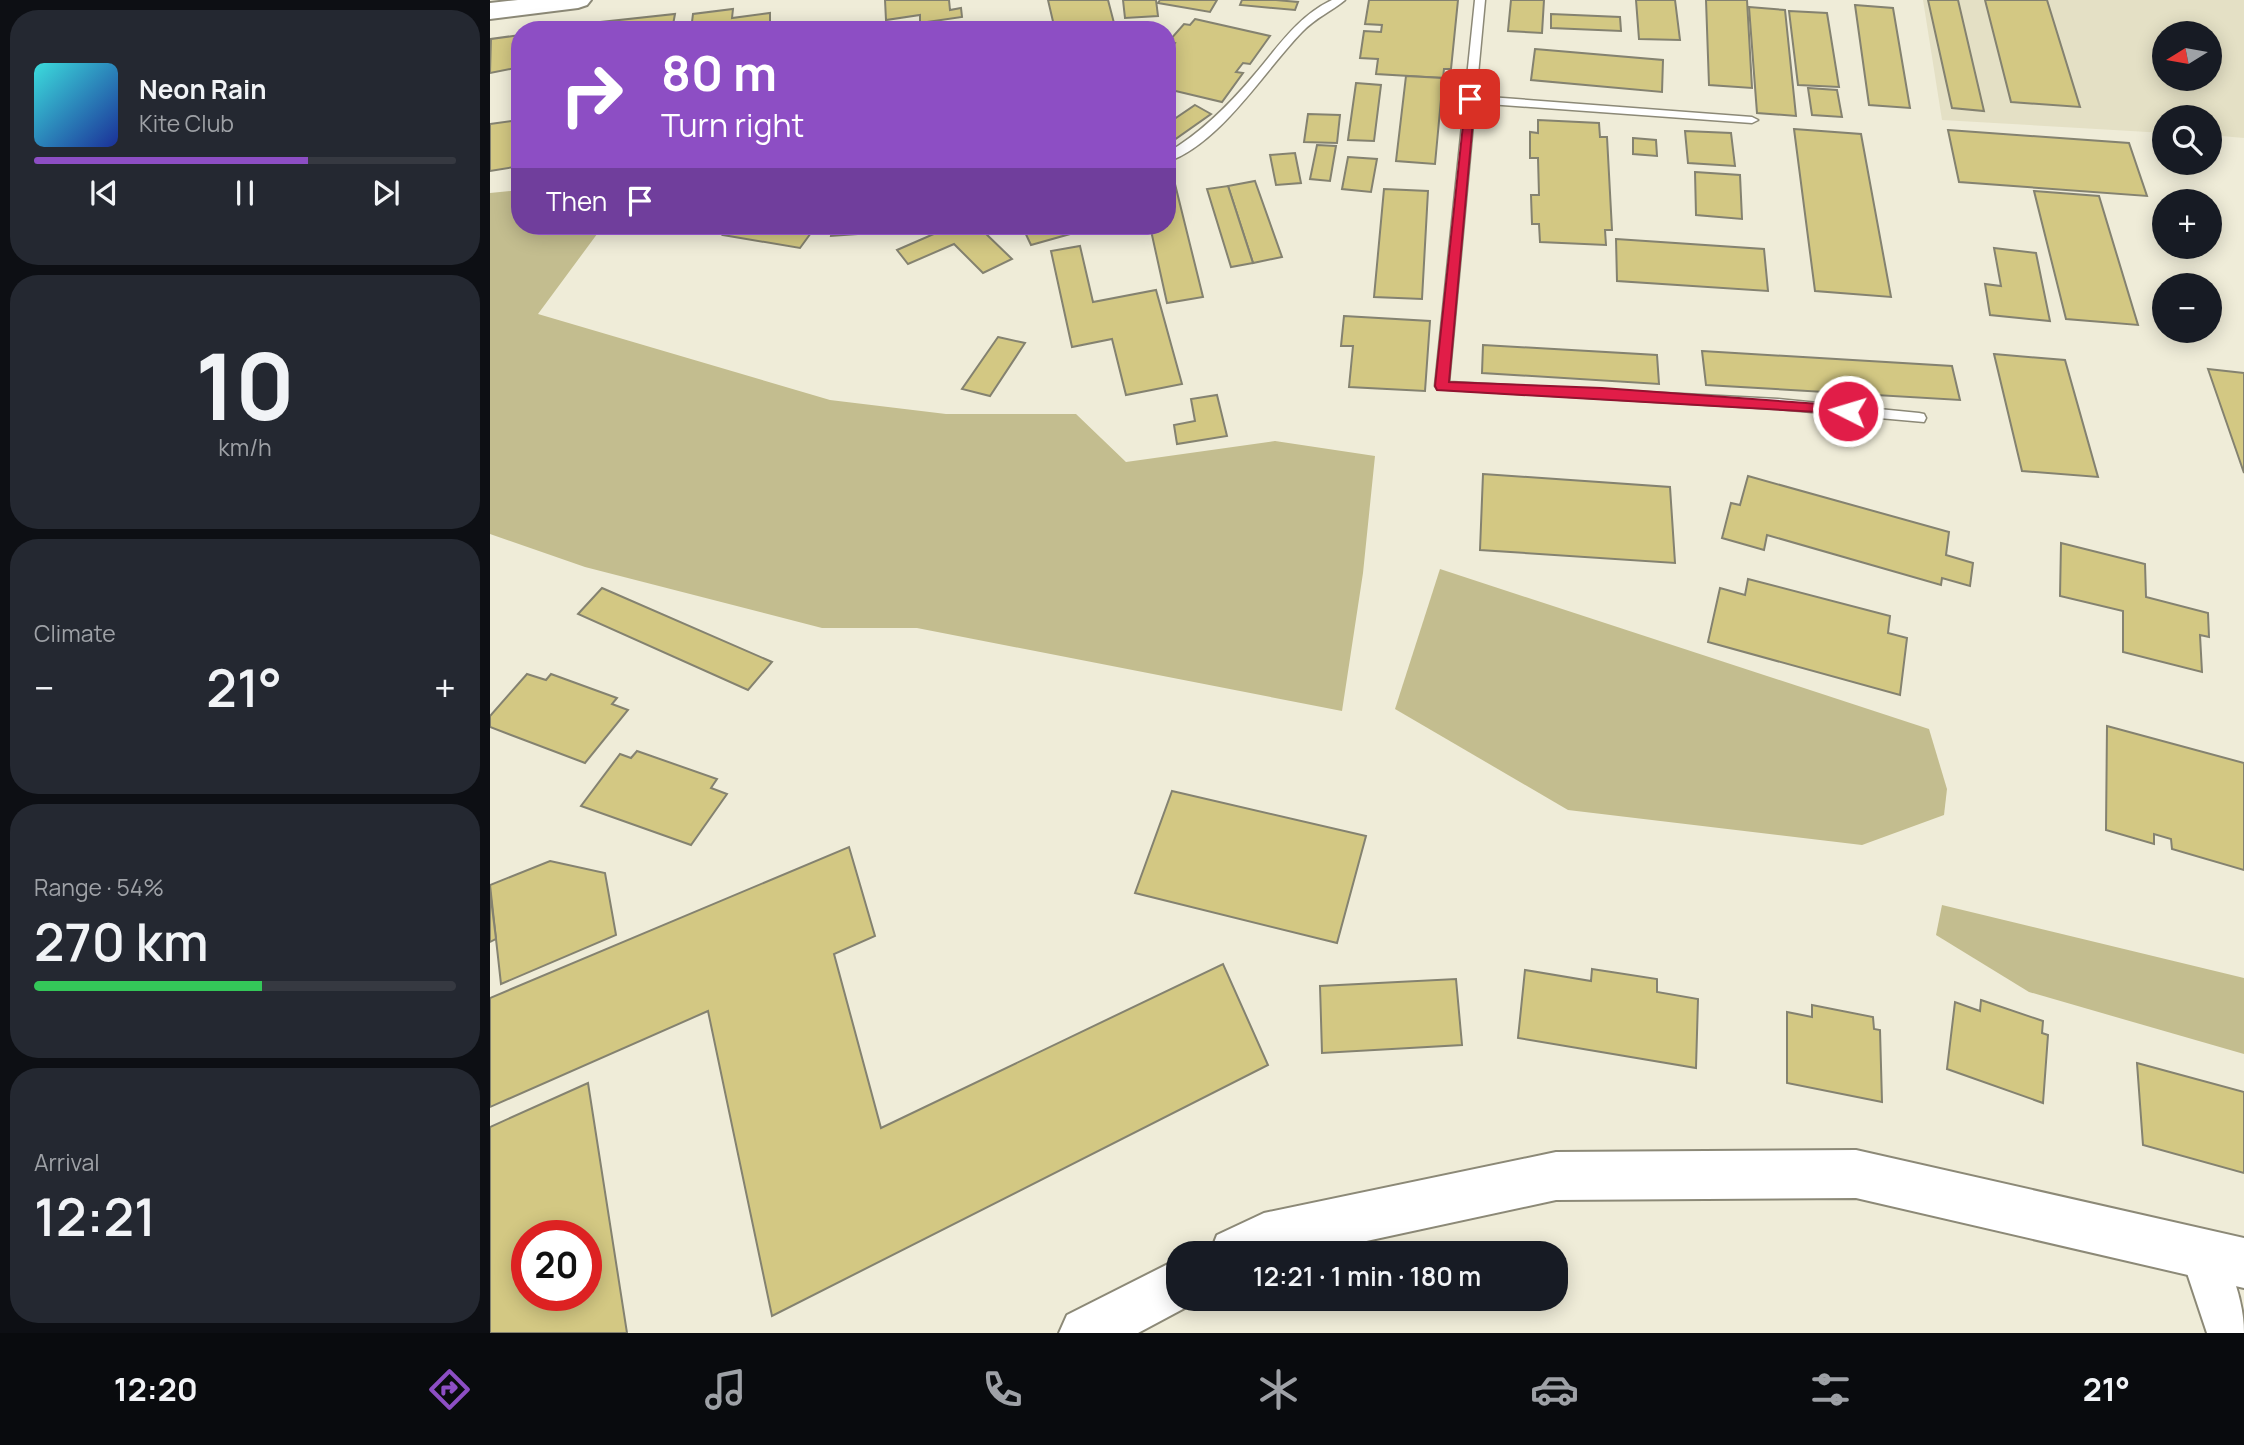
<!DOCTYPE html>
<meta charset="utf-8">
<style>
:root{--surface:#171b24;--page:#242831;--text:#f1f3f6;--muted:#9ea1a6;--line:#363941;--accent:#8d4ec4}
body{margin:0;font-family:Manrope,sans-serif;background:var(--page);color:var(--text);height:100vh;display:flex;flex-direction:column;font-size:26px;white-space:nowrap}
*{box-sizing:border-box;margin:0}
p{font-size:23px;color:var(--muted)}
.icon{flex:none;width:38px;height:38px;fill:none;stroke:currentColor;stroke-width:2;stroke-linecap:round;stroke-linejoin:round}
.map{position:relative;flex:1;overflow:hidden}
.side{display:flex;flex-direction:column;gap:10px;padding:10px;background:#0d0f14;width:490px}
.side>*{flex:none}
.top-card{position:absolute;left:21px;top:21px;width:665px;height:214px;border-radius:28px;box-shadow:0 4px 18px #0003;background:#8d4ec4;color:#fff;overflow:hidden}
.needle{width:46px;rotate:259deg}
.controls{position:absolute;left:1662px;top:21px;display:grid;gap:14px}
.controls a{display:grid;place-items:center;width:70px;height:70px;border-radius:50%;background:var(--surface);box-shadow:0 4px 18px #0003;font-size:35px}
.speed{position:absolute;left:21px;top:1220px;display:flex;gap:14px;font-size:35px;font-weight:700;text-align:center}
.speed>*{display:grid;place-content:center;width:91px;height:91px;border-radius:50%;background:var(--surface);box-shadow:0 4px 18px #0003;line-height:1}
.speed .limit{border:10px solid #d22;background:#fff;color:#111}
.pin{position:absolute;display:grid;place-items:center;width:60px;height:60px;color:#fff;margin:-30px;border-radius:14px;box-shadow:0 4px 10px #0006}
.me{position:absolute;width:77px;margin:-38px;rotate:275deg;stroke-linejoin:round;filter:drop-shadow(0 0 5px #0008)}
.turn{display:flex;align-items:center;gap:24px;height:147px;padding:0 35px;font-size:32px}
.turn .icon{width:91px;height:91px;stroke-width:2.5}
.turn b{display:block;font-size:49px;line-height:60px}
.then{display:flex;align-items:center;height:66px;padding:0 35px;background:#0003;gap:14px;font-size:26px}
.big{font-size:52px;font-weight:600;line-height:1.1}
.side .tile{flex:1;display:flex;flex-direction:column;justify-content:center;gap:10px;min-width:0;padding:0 24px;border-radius:28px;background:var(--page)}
.side .dial{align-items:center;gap:0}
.dial b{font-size:91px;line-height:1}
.song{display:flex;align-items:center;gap:21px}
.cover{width:84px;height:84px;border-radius:10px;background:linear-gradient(135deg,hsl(180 70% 55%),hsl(230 70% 35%))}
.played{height:7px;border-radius:4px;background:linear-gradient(90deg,var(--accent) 65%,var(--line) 65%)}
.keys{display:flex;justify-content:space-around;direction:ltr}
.heat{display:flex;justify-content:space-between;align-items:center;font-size:38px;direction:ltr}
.charge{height:10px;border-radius:5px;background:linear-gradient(90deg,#34c759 54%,var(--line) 0)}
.trip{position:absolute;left:676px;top:1241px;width:402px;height:70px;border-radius:28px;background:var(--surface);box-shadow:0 4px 18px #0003;font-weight:600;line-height:70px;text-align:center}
.dock{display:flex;height:112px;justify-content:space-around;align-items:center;background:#090b0e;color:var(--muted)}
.dock .icon{width:49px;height:49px}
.dock .active{color:var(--accent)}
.dock b{font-size:32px;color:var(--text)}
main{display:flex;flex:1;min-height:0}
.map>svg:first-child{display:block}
.built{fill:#e4e0c5;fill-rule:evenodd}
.green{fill:#c3bd8f}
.building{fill:#d3c883;stroke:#848270;stroke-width:2;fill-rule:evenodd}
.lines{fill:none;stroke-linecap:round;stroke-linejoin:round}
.service-casing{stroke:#8c8977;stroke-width:3}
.minor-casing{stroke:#8c8977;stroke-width:4}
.tertiary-casing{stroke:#8c8977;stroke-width:4}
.service{fill:#fff;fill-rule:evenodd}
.minor{fill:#fff;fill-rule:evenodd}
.tertiary{fill:#fff;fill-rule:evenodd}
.route{fill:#e11d48;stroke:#92132f;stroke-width:2}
</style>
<main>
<section class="side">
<div class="tile">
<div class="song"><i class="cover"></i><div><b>Neon Rain</b><p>Kite Club</p></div></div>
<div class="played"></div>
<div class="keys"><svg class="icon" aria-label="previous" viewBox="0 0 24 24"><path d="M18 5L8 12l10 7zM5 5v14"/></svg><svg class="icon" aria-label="pause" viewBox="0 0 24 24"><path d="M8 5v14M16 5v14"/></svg><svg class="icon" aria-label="next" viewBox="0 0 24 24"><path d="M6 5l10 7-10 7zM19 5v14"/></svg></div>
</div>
<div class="tile dial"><b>10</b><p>km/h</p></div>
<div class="tile"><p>Climate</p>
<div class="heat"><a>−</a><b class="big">21°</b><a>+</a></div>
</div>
<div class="tile"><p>Range · 54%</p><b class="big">270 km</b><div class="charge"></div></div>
<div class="tile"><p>Arrival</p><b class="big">12:21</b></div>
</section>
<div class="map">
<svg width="1754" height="1333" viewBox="0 0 1754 1333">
<rect width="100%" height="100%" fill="#efecd8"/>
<!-- built -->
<path class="built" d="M1433,0h321v138l-34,-3v-18h-45v16l-223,-13zM1675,33h45v46h-45z"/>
<!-- green -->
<g class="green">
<path d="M30,190v36h83l-65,88 292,86 116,14h130l50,48 149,-21 100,15 -12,117 -21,138 -425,-83h-95l-237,-61 -95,-33v-341z"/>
<path d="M950,569l489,160 18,60 -3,26 -82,30 -294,-35 -173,-101z"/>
<path d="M1452,905l302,73v76l-215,-62 -93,-57z"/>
</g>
<!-- building -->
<g class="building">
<path d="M395,0h64l1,10 11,-2 1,9 -42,6v-8l-34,5z"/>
<path d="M558,0h60l6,23h-5l2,7h-56z"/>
<path d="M633,0h33l2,16 -33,2z"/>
<path d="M670,0h57l-7,12 -52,-9z"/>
<path d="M752,0h34l22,2 -3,8 -55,-5z"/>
<path d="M879,0h89l-7,69h-7l-1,9 -67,-4 2,-15 -18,-1 4,-27 17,1 1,-7 -17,-1z"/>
<path d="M1021,0h33l-2,33 -34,-2z"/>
<path d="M1146,0h39l5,40 -41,-1z"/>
<path d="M1216,0h41l5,88 -43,-3z"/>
<path d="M1438,0h30l26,111 -32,-3z"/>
<path d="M1495,0h62l33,107 -69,-5z"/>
<path d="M1365,5l38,3 17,100 -41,-3z"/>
<path d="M1259,7l36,3 11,106 -39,-3z"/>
<path d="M243,9l-1,9 38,-5v17h-79l2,-16z"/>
<path d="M1299,11l38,2 12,74 -41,-2z"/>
<path d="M185,14l-3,16h-73l2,-8z"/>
<path d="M1061,14l69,3 1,14 -70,-3z"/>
<path d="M705,19l75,17 -20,28 -7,-1 -7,9 7,1 -21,29 -55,-13v-36l8,-10 -6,-2 15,-17 6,1z"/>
<path d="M30,35v32l-30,6 1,-34z"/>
<path d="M1045,49l128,11 -1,32 -131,-12z"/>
<path d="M916,76l37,2 -8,86 -39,-3z"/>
<path d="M866,83l25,2 -7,56 -26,-1z"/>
<path d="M1318,88l29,2 5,27 -30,-2z"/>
<path d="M705,105l16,9 -44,31v-21z"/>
<path d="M818,114l32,1 -3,28 -33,-1z"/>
<path d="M30,120v46l-30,5v-47z"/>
<path d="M1048,120l61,3 1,14h7l5,93h-7l1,15 -66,-3 -1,-18h-7l-1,-29h8l-1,-37h-8v-26l8,1z"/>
<path d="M1304,129l67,5 30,163 -76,-6z"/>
<path d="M1458,130l181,13 18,53 -188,-14z"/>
<path d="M1195,131l46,2 4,33 -47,-3z"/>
<path d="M1143,138l23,2 1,16 -24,-2z"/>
<path d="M827,145l19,1 -6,35 -20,-2z"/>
<path d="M805,153l6,30 -25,2 -6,-30z"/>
<path d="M858,157l29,2 -6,33 -29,-3z"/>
<path d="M1205,172l45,3 2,44 -46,-4z"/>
<path d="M683,176l30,121 -36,6 -17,-77h17v-49z"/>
<path d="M765,181l27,76 -29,6 -25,-77z"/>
<path d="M738,186l25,77 -22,4 -24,-78z"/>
<path d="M894,189l44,2 -6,108 -48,-2z"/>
<path d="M1544,191l65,5 39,129 -72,-6z"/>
<path d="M241,226h85l-16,22 -77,-13z"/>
<path d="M343,226h24v8l-26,2z"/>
<path d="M462,226l30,4 30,29 -29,14 -29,-29 -46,20 -11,-14z"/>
<path d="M532,226h44l4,8 -39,11z"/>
<path d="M1126,239l148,10 4,42 -151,-10z"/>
<path d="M590,246l13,56 63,-12 26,94 -56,11 -14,-56 -40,8 -21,-96z"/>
<path d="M1504,248l42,5 14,68 -60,-6 -5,-31 16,2z"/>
<path d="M854,316l86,5 -5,70 -76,-4 4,-41h-12z"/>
<path d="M508,337l27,6 -35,53 -28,-7z"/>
<path d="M993,345l174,10 2,29 -177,-11z"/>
<path d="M1212,351l250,15 8,34 -254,-15z"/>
<path d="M1504,354l71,6 33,117 -76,-6z"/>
<path d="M1718,369l36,4v100z"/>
<path d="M727,395l10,41 -50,8 -3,-19 21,-4 -4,-22z"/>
<path d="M993,474l187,13 5,76 -195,-13z"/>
<path d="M1258,476l201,56 -3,23 27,8 -3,23 -28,-8 -1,7 -174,-50 -3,15 -42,-12 9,-35 9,2z"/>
<path d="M1571,543l84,21 1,33 62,16 1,24 -9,-2 2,37 -79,-20v-41l-63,-15z"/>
<path d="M1258,579l142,37 -2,17 19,5 -7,57 -192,-53 12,-54 25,7z"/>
<path d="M112,588l170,74 -24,28 -170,-76z"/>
<path d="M37,674l19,6 5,-6 66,24 -5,6 16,6 -43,53 -95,-36v-11z"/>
<path d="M1617,726l137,37v107l-72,-21 -1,-10 -17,-5v10l-48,-14z"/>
<path d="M147,751l80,28 -6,9 16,6 -36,51 -110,-39 39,-52 11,4z"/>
<path d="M682,791l194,45 -29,107 -202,-50z"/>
<path d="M359,847l26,89 -41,18 47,174 342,-164 45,101 -496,251 -64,-305 -218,96v-109z"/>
<path d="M60,861l55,12 11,62 -115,49 -11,-99z"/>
<path d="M0,891l6,48 -6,3z"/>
<path d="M1102,969l65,10v13l41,7 -2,69 -178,-30 7,-68 66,11z"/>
<path d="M966,979l6,66 -140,8 -2,-67z"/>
<path d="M1491,1000l62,21 -1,12 6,2 -5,68 -96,-34 8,-67 25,9z"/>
<path d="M1322,1005l61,12 1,12 6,1 2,72 -95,-19v-71l25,5z"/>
<path d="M1647,1063l107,29v81l-101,-28z"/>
<path d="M98,1083l39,250h-137v-206zM37,1236h59v59h-59z"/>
</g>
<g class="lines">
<!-- service casing -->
<g class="service-casing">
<g id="service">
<path d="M842,0h13c-13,11 -30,18 -43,32 -38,39 -81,111 -135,130v-9c34,-20 63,-49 88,-79 23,-27 43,-58 77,-74z"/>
<path d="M985,0h10l-9,96 276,21 6,3 -6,3 -277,-20 -26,279 329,17 141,14 5,1 2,4 -2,4 -146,-13 -341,-20 -2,-3z"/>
</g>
</g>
<!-- minor casing -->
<g class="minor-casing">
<path id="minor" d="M1712,1230l15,7c13,30 27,63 27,96h-37l-27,-81 7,-15z"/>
</g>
<!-- tertiary casing -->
<g class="tertiary-casing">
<g id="tertiary">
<path d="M28,0h73l-4,5 -9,3 -88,11v-16z"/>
<path d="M1366,1150l388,88v50l-388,-90 -300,2 -245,53h-101l7,-18 47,-22 292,-61z"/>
<path d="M688,1259v39h19l-1,4 -58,31h-79l8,-18z"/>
</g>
</g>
<!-- service -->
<use href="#service" class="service"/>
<!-- minor -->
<use href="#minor" class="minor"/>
<!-- tertiary -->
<use href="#tertiary" class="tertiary"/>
</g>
<!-- route -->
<path class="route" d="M976,97l9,2 -26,283 153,6 246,18 5,1v7l-416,-24 -2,-4z"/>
</svg>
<div class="controls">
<a><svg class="needle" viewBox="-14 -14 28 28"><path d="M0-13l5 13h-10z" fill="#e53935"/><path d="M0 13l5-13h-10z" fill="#9ea1a6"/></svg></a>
<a><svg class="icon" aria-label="search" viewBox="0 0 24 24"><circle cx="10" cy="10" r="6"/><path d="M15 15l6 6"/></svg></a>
<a>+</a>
<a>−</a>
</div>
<div class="speed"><div class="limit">20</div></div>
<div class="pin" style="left:980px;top:99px;background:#d93025"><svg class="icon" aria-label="arrive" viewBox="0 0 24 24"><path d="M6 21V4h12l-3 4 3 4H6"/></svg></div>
<svg class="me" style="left:1358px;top:411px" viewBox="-20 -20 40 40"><circle r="17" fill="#e11d48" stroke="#fff" stroke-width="3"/><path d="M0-11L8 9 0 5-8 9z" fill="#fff"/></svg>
<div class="trip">12:21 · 1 min · 180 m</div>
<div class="top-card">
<div class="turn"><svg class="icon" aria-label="right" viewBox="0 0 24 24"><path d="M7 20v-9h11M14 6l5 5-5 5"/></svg><div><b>80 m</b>Turn right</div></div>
<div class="then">Then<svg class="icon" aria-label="arrive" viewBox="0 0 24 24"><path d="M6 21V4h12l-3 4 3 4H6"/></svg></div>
</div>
</div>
</main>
<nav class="dock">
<b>12:20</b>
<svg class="icon active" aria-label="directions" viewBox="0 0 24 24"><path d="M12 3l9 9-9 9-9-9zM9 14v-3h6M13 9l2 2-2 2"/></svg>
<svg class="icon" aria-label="music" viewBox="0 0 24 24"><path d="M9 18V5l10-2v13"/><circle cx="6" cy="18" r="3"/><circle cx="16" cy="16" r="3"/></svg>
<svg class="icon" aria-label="phone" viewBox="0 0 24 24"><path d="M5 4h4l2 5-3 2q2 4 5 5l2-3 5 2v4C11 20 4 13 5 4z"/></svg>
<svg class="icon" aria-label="climate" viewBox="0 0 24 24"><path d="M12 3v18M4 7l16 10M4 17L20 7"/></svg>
<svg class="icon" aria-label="car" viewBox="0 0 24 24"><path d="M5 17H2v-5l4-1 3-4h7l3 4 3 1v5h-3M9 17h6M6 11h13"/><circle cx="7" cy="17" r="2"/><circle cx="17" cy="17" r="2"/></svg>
<svg class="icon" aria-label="filters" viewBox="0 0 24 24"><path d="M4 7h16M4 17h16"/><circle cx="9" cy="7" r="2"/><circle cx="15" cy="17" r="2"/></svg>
<b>21°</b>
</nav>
